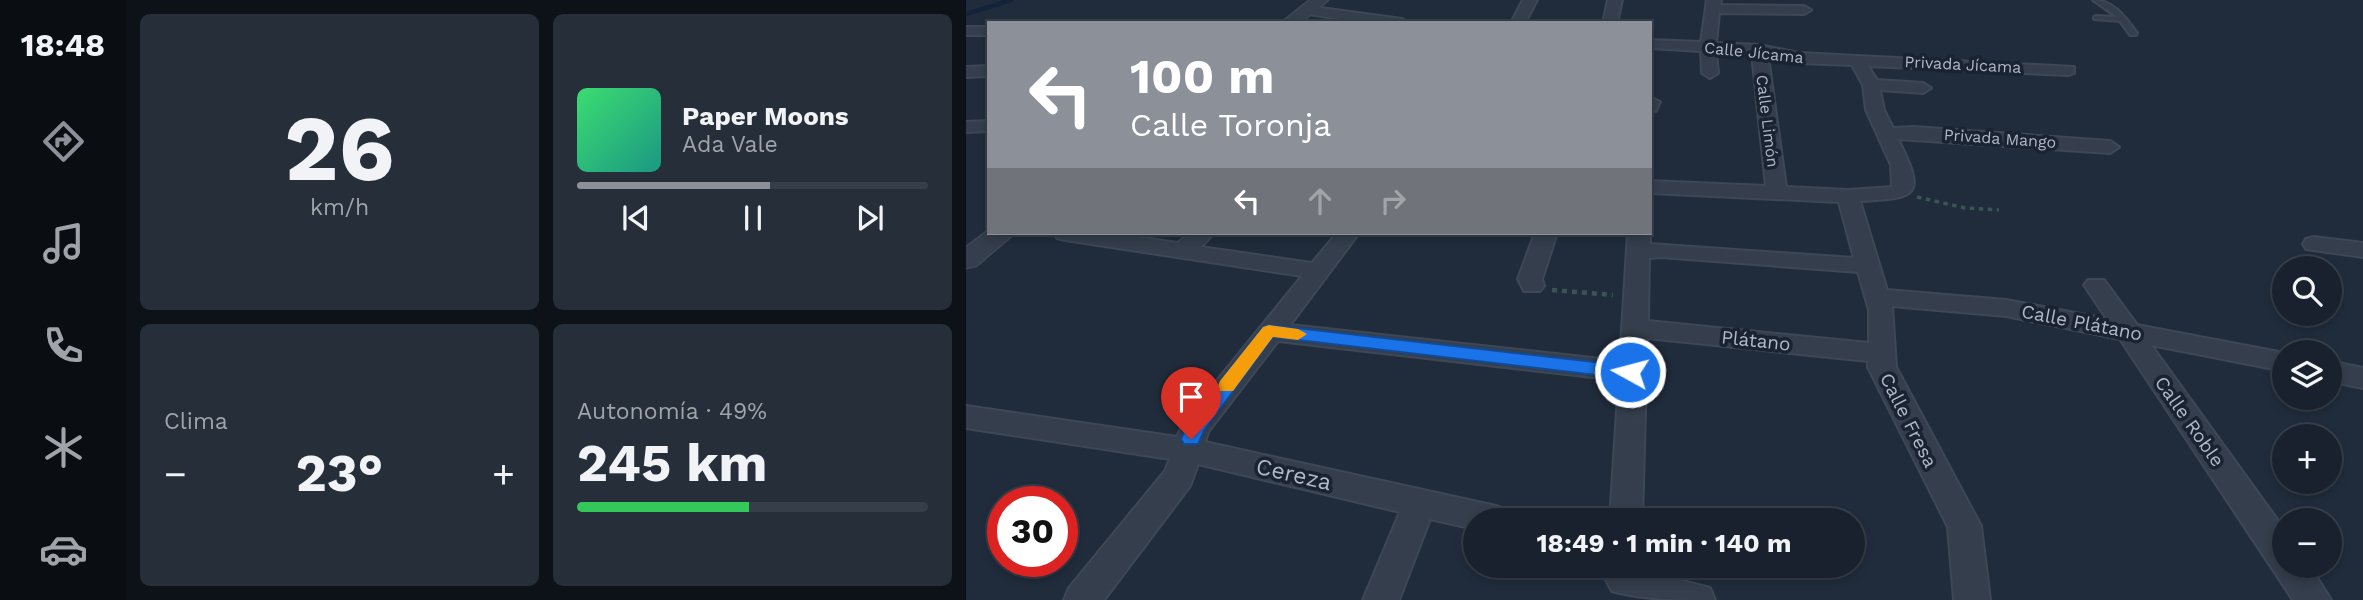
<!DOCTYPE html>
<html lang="es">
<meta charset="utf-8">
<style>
:root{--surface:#18212d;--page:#252e39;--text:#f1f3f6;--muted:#9fa3aa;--line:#363e49;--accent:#8c9099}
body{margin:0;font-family:"Work Sans",sans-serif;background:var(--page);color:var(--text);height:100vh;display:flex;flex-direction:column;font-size:26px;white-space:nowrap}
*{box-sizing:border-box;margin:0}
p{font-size:23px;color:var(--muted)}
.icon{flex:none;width:38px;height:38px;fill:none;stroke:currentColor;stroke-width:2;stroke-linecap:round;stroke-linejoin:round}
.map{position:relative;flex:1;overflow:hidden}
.details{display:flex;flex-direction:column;gap:14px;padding:14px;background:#0d1219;width:840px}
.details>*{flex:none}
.hud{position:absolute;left:21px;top:21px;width:665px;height:214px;border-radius:0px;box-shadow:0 4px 10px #0003,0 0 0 2px var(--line);background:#8c9099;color:#fff;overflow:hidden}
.fabs{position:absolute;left:1306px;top:256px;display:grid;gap:14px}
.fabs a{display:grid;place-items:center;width:70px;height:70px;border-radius:50%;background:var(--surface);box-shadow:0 4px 10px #0003,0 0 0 2px var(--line);font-size:35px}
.speed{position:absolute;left:21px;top:486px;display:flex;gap:14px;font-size:35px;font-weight:700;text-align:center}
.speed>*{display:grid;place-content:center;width:91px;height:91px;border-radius:50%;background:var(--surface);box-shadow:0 4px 10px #0003,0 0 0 2px var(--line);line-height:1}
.speed .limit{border:10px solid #d22;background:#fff;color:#111}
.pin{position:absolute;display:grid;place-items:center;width:60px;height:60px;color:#fff;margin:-72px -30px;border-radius:50% 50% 50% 0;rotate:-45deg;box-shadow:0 0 7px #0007}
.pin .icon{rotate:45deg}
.me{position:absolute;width:77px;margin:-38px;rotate:277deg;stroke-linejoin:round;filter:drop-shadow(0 0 5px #0008)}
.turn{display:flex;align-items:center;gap:24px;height:147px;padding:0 28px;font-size:32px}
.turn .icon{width:91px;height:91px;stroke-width:2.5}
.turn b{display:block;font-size:49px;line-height:60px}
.lanes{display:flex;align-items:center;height:66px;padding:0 28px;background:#0003;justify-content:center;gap:35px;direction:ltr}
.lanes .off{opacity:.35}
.big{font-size:52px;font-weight:700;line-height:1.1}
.details .tile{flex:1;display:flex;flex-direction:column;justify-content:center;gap:10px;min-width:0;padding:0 24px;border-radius:10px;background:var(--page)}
.details .dial{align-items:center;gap:0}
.dial b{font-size:91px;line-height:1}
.song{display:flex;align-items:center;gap:21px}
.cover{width:84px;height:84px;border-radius:10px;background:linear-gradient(135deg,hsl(140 70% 55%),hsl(170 70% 35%))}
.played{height:7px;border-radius:4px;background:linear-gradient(90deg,var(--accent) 55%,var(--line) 55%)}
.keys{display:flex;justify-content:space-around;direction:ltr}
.heat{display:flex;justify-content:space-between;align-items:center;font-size:38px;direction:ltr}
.charge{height:10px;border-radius:5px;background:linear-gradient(90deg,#34c759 49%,var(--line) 0)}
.details .tiles{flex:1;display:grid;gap:14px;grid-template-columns:repeat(2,1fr)}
.trip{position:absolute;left:497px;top:508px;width:402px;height:70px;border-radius:35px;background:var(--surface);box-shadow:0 4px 10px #0003,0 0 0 2px var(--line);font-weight:700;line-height:70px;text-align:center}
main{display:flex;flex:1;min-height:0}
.tab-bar{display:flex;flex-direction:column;width:126px;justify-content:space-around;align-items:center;background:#0a0d12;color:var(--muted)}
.tab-bar .icon{width:49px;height:49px}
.tab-bar .selected{color:var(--accent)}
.tab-bar b{font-size:32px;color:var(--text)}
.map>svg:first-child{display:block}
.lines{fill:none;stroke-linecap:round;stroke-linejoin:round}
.stream{stroke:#13233a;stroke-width:4.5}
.service-casing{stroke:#3d4755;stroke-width:4}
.minor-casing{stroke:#3d4755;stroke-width:4}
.tertiary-casing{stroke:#3d4755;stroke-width:3}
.path-far1{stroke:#3b5355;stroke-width:3.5;stroke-dasharray:4.5 4.5;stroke-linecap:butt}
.path{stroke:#3b5355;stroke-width:4.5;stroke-dasharray:5 5;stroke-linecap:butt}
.service{fill:#343e4c;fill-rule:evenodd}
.minor{fill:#343e4c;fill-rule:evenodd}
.tertiary{fill:#343e4c;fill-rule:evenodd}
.route{fill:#1a73e8;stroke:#114b97;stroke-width:2}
.slow{fill:#f59e0b}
.labels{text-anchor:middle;stroke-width:7;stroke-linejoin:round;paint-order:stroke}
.far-street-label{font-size:16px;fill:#afb9c8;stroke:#192331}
.street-label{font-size:19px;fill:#afb9c8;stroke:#192331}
.near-street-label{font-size:23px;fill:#afb9c8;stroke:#192331}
</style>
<main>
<nav class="tab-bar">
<b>18:48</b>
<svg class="icon selected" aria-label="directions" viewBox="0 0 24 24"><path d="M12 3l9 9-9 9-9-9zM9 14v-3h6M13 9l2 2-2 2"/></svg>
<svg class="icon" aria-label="music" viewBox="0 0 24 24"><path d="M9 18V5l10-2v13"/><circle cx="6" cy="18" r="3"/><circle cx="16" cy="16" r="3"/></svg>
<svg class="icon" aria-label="phone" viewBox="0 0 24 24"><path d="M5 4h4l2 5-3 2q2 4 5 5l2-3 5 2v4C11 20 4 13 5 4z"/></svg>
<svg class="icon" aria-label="climate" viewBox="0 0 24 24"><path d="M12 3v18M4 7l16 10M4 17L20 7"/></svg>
<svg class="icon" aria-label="car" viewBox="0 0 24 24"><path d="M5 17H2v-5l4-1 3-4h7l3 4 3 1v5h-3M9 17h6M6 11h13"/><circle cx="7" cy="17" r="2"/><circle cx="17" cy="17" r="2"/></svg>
</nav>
<section class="details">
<div class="tiles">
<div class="tile dial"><b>26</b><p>km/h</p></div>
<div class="tile">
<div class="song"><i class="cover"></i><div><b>Paper Moons</b><p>Ada Vale</p></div></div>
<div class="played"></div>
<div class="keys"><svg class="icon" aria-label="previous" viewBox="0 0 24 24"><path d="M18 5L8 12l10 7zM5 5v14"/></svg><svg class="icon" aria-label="pause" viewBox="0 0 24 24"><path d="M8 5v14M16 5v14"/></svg><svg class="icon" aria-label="next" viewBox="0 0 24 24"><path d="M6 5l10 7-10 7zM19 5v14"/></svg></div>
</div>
<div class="tile"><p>Clima</p>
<div class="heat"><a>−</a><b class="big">23°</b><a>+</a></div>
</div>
<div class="tile"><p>Autonomía · 49%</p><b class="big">245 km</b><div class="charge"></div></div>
</div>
</section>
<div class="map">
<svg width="1397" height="600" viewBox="0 0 1397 600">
<rect width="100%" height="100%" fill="#202c3c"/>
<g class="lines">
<!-- stream -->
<path class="stream" d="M0,14l45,-14"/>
<!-- service casing -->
<g class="service-casing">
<path id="service" d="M1127,0c21,0 33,18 44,33l-1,2h-6l-10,-14 -26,-2v-2l2,-1 21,1z"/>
</g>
<!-- minor casing -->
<g class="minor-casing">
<g id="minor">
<path d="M557,0h14l-12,23h-14z"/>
<path d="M642,0h14l-5,23h-14z"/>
<path d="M741,0h14l-1,5 84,1 7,4 -7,4 -85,-1 -3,30 43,2 40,8 275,14v6l-6,2 -200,-9 9,14 46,3 8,5 -8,5 -43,-3 4,20 9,18 21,-1 196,14 9,6 -9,6 -212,-14c28,57 21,59 -38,62l27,89 119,10 101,19 -23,-34 4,-5h16l33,45 147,28v18l-133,-26 133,184v36h25l22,35h-38l-173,-261 -114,-23 -114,-10 4,61 85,159 9,74h-36l-6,-73 -80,-160v-6l-221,-23 -5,182h-32l9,-140 -341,-39 -70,91 -3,10 291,64 12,4 4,10h-37v9l-45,-10 -31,81h-36l37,-88 -202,-48 -8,22 -86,114h-40l5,-12 96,-117 5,-12 -204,-31v-22l211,31 8,-17 117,-144 -237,-36 -8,-2 -3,-5h54l70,10 12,-10h24l-13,14 111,16 25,-30h22l-69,92 330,36 8,-128h22v11l204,14 -15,-56 -189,-9v-12l116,5 -14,-132 -36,-2 2,21 -8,5 -8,-5 -1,-22 -51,-3v-8l51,2zM802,57l31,6 53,2 11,20 3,25 25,55 1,22 -44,3 -62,-3zM695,257l197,15 11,38v33l-221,-22 1,-63z"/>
<path d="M340,6l96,13 7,4h-40l-68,-10 -2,-3z"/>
<rect x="0" y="27" width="23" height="8"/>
<path d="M23,66v10l-23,1v-10z"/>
<path d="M684,97l10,5 -4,9 -6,1z"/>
<path d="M23,121v10l-23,1v-10z"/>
<path d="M569,233h22l-15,46 2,7 -4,5h-16l-6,-12z"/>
<path d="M1348,237l49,6v14l-57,-8 -3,-5 3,-5z"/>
<path d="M1363,361l34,7v20l-34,-7z"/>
<path d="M654,565l90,23 5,12c-35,0 -70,0 -103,-9l-6,-11 6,-11z"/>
</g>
</g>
<!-- tertiary casing -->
<g class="tertiary-casing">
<g id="tertiary">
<path d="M344,0h18l-28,23h-19z"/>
<path d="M23,230v3h26l-39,33 -10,2v-21z"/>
</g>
</g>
<!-- path-far1 -->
<path class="path-far1" d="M951,197l48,11 34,2"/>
<!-- path -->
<path class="path" d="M586,290l61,5"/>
<!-- service -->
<use href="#service" class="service"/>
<!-- minor -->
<use href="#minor" class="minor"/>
<!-- tertiary -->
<use href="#tertiary" class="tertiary"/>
</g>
<!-- route -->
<path class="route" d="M303,325l361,41 9,6 -9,7 -357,-42 -69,94 -6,13h-14l-3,-5 7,-16 75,-96z"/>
<!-- slow -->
<path class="slow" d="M303,325l29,4 9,5 -9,6 -25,-3 -40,54h-13l-2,-5 2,-5 43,-54z"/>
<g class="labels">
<!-- far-street labels -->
<g class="far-street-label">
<text transform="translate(788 52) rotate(6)" y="6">Calle Jícama</text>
<text transform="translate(997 64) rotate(3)" y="6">Privada Jícama</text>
<text transform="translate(802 121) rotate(83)" y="6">Calle Limón</text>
<text transform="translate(1034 138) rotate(4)" y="6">Privada Mango</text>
</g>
<!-- street labels -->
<g class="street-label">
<text transform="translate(1116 322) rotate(11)" y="7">Calle Plátano</text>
<text transform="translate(790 340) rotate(6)" y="7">Plátano</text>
<text transform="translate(943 420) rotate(63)" y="7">Calle Fresa</text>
<text transform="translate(1224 421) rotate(55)" y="7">Calle Roble</text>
</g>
<!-- near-street labels -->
<g class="near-street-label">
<text transform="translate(328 474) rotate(13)" y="8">Cereza</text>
</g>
</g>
</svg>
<div class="fabs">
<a><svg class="icon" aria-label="search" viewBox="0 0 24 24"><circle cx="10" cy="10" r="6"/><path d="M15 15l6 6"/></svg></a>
<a><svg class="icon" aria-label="layers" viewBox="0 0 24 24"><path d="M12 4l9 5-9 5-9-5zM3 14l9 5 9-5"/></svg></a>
<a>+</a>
<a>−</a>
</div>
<div class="speed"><div class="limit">30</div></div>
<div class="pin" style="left:225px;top:439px;background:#d93025"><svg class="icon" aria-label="arrive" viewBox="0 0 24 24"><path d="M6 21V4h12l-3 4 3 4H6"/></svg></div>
<svg class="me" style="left:664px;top:372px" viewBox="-20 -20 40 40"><circle r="17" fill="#1a73e8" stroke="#fff" stroke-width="3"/><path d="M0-11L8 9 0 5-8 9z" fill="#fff"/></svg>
<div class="trip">18:49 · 1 min · 140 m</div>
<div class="hud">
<div class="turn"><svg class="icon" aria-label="left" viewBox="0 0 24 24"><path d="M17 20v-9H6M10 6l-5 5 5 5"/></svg><div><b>100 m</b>Calle Toronja</div></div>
<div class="lanes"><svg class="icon" aria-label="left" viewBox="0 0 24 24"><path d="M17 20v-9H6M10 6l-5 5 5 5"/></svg><svg class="icon off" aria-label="ahead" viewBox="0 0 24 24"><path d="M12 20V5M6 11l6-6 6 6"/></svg><svg class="icon off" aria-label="right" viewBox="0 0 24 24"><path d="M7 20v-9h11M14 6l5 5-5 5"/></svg></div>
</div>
</div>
</main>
